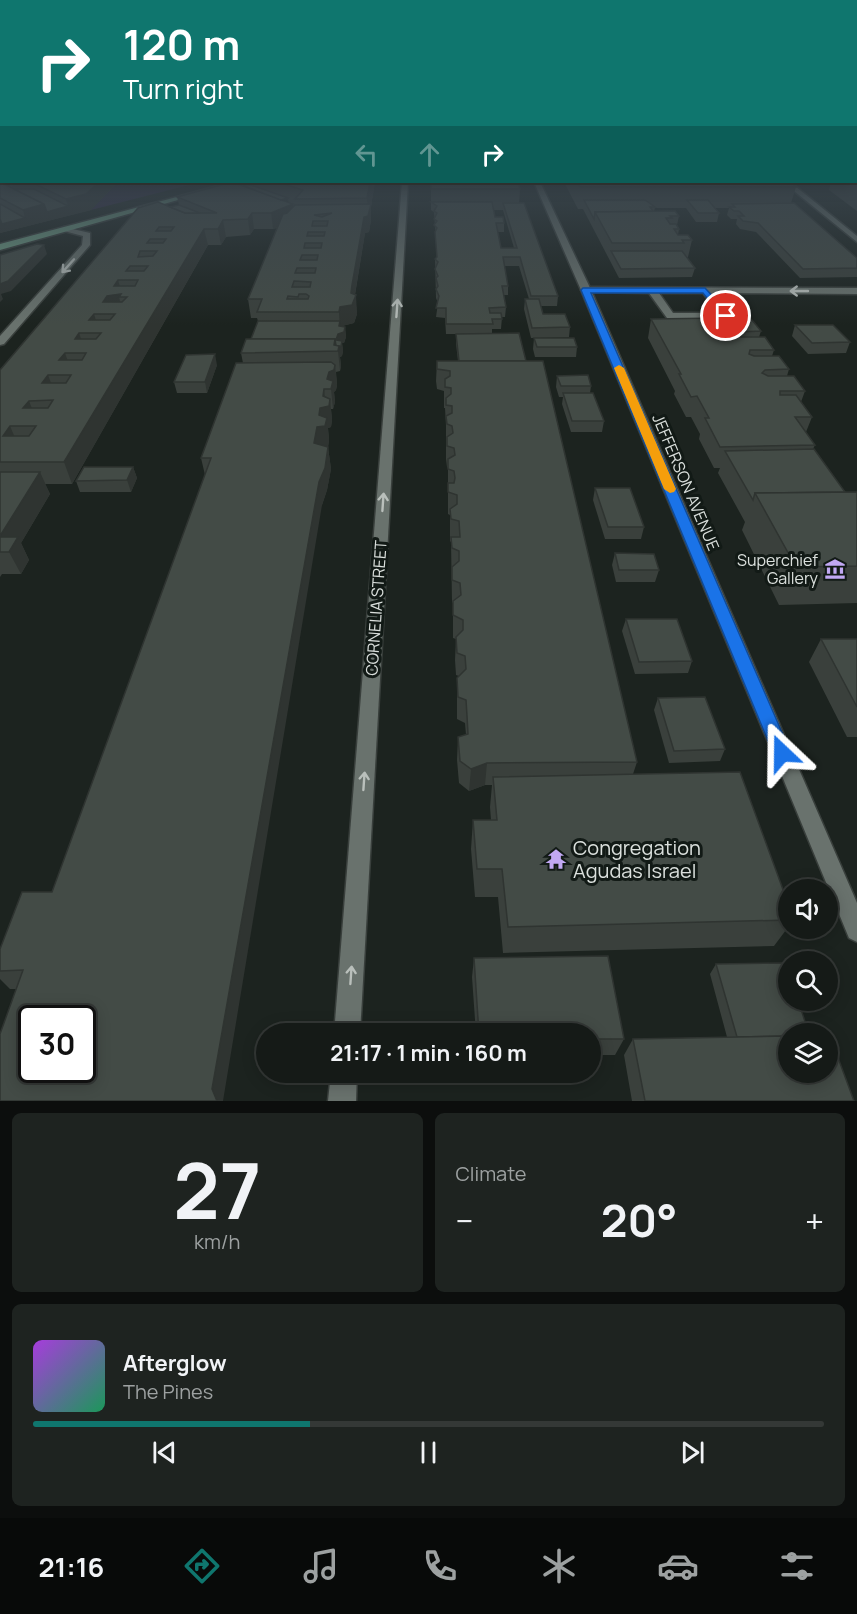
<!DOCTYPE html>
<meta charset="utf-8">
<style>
:root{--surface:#151a17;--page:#1e2320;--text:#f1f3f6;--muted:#9da1a1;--line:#343836;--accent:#0f766e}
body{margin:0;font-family:Manrope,sans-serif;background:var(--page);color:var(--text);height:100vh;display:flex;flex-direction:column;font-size:22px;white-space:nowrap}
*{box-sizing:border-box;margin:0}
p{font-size:20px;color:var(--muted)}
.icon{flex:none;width:33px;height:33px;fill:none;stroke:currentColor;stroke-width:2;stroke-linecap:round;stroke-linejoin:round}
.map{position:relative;height:1101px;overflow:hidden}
.drawer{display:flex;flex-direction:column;gap:12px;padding:12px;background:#0c0e0d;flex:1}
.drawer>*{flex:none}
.guide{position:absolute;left:0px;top:0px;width:858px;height:183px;box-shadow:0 3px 15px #0003,0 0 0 2px var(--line);background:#0f766e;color:#fff;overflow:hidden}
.buttons{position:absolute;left:778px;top:879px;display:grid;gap:12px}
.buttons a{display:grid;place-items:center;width:60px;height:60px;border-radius:50%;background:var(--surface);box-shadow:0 3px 15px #0003,0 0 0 2px var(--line);font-size:30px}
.speed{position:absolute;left:18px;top:1005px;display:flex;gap:12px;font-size:30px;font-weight:700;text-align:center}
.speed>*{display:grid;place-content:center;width:78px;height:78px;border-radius:50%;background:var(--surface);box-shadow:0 3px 15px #0003,0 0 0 2px var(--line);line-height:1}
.speed .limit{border:3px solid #111;border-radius:9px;background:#fff;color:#111}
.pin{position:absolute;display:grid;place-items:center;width:51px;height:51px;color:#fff;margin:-26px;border:3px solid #fff;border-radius:50%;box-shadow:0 2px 6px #0007}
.me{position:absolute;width:66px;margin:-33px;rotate:337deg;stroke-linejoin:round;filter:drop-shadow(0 0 4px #0008)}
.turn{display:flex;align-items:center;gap:21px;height:126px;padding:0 24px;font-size:27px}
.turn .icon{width:78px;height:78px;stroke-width:2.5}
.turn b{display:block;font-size:42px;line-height:51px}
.lanes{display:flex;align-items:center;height:57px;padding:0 24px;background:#0003;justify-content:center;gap:30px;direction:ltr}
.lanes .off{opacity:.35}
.big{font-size:45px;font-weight:700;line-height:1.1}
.drawer .widget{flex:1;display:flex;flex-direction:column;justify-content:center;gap:9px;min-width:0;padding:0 21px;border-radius:9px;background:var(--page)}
.drawer .dial{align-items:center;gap:0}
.dial b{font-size:78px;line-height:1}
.song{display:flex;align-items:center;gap:18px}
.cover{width:72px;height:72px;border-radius:9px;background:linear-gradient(135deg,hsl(280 70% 55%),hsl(150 70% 35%))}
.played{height:6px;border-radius:3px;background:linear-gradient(90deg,var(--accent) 35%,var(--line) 35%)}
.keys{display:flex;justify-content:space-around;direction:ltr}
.heat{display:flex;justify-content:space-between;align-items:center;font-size:33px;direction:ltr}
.drawer .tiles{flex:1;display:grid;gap:12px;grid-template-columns:1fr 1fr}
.widget:last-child{grid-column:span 2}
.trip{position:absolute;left:256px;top:1023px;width:345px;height:60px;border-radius:30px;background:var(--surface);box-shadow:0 3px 15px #0003,0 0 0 2px var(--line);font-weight:700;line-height:60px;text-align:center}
.tab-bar{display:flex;height:96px;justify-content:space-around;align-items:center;background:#080a09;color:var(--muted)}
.tab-bar .icon{width:42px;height:42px}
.tab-bar .selected{color:var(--accent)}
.tab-bar b{font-size:27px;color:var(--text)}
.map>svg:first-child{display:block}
.green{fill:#312646}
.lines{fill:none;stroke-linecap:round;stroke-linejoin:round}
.lane-casing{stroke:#393f3c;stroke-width:3}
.street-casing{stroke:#393f3c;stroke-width:3}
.primary-casing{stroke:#393f3c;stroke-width:3}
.lane{fill:#69726d;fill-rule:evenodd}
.street{fill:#69726d;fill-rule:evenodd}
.primary{fill:#70a086;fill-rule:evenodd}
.wall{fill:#3a403c;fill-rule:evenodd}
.shaded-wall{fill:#2f3431}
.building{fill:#434b46;stroke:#2f3431;stroke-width:1.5;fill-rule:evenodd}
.oneway{stroke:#b9bfbb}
.route{fill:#1a73e8;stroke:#114b97;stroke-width:1.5}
.slow{fill:#f59e0b}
.labels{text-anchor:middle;stroke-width:6;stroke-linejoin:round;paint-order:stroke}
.street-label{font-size:16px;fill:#dbe0dd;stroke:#121a16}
.poi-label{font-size:16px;fill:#dbe0dd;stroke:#121a16;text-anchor:end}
.near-poi-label{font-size:20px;fill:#dbe0dd;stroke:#121a16;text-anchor:start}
</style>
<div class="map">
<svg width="857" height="1101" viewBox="0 0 857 1101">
<rect width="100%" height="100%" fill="#1c231f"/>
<!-- green -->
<path class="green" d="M118,182h83l-110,28z"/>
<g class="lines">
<!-- lane casing -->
<g class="lane-casing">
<path id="lane" d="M586,287l271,1v6l-144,-1 18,23 -2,2 -59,1 -3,-1 -18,-25 -66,-1 -2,-2zM659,293h44l15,20h-45z"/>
</g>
<!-- street casing -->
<g class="street-casing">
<g id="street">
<path d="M402,182h6l-48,852h-26z"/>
<path d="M534,182h6l51,108 266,613v39l-8,-4 -268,-648z"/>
<path d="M783,182h7l67,54v6z"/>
<path d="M64,227l26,6v12l-86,99 -4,1v-9l82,-91 1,-9 -19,-5z"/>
<path d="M331,1072h26l-1,29h-28z"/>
</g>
</g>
<!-- primary casing -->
<g class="primary-casing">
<path id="primary" d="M233,182h9l-242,68v-6z"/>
</g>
<!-- lane -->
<use href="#lane" class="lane"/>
<!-- street -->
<use href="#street" class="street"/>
<!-- primary -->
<use href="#primary" class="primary"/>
</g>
<!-- wall -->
<g class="wall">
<path d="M0,171l2,11h116l-27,28 -91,23z"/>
<path d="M856,171h1v40l-28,-21 2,-8h25z"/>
<path d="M252,182h123l-4,24v14l-2,12 -4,1 -10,62 2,19 -3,9 -12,3 3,1 1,10 -2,6h-2l1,8 -1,5 -2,1 1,9 -1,5 -4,1 1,13 -1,5 -2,2 1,10 -2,7h-2l1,11 -1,7 -3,1 1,12 -1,7 3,22 -4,21 -5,15 -305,484h-7l-10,-10v-30l52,-57 153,-417 -4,-17 42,-95 -2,-10 10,-14 7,-18 -1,-3h-6l-3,-19 29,-71 -4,1h-19l-4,6 -24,2 -5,8h-13l-136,239h-27l5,10 -29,49 8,17 -8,14h-19l-2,3v-207l170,-163 9,-2 -2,-8 76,-12z"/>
<path d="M431,182l89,7 -1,14 39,93 -1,10h-16l2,8 27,13 -1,10 -38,1 -7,-29 1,-10h4l-10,-33h-15l4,20v9h-4l2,12 -1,10h-3l-1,12h-9v4l34,28 111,401 -4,12 156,132v20l-15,20 -271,7 -5,-56h-23l-4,-48 2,-29h18l-1,-13 2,-22h-7l-16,6 -10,-8 -2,-23 1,-23 8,-2 -1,-12 -8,-4v-41l2,-2 -3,-1 -1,-15 1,-21 -3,-1v-35l-1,-1 -1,-60 -1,-1v-26l-2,-1v-46l-1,-1 -1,-8v-33l-1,-18h-1v-17l-7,-2 -1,-8 1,-20h21l-2,-17v-10h-10l-1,-16 -9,-1 2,-14 -2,-5 -1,-39 2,-1 -3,-46 -3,-2zM494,210h9l11,38h-13l-3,-16h6v-9l-9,-6z"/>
<path d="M566,182h224l6,5 -5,16 66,55v19l-57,1 -44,-46 -16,-3 -4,-5 1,-5h-6l-4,-4 2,-7h-14l4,5 -2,9h-21l-10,-14h-31l-1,3 25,5 -2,9 2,4 -1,6 14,5 -4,17h-2l9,11 -3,9 -73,1 -36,-69h-5l-13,-25z"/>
<path d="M651,319l78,1 32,11 -2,6 15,13 -2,6 17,13 -2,7 18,15 -4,11 11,15 -6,15 9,13 -2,4 32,43h12v111l-78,2 -37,-75 3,-8 -27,-49 2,-5h-6l-15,-29 1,-5 -9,-17h-5l-12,-23 1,-3 -27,-53z"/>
<path d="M795,325l55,17 -4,11 -38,1 -16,-18z"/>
<path d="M534,338l43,9 -1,10h-41l-2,-8z"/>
<path d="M217,365l-10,28h-30l-3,-11z"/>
<path d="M557,376l34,10 -1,7 14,28 -2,11h-31l-9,-28 1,-7h-4l-3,-10z"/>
<path d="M133,467l4,11 -6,14h-51l-4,-11z"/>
<path d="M595,488l49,39 -3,12h-36l-12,-39z"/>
<path d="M615,553l44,17 -4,12h-39l-4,-17z"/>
<path d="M626,619l66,42 -4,12 -53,1 -13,-43z"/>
<path d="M821,639h36v98h-10l-38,-75z"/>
<path d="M658,698l67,51 -5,12 -51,2 -15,-53z"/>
<path d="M474,958l150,81 -9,16h-24v-21h-115l-4,-57z"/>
<path d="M716,964l73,70 65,67h-222l-8,-46 9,-16 94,-2 -17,-63z"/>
</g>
<!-- shaded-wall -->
<g class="shaded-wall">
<path d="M99,182h15l1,2 -24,26 -91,23v-14l25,-1 -2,-8 21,-6 24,2 -2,-7z"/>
<path d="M320,182h31l1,16 -33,-14z"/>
<path d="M370,182h5l-4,24v14l-2,12 -4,1 -11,67 2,-5 1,19 -3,9 -12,3 -2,5 -1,-19 1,-5 11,-14 13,-76 4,-1 -1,-18z"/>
<path d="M288,198l1,8 4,-2 2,16 -22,9 -3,-26z"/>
<path d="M252,213l2,16 -4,6 -2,-16z"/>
<path d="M223,220l3,17 -5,8 -3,-16z"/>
<path d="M204,229l4,16 -136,239 -8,-22z"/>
<path d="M44,245l3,9 -36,37 -10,3 2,5 -3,3v-18z"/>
<path d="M118,280l5,17h-4l4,16 -20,-11z"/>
<path d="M94,314l6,19 -11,-13z"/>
<path d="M340,321v10l5,-4 1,10 -2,6h-2l1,8 -1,5 -2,1 1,9 -1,5 -2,-20 -4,-6 1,-6 1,1z"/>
<path d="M79,333l7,20 -11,-14z"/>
<path d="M65,353l7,20 -13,-13z"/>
<path d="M215,354l2,11 -10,28 -2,-11z"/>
<path d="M335,365l2,20 -1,5 -2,2 1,10 -2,7 -2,-20 -4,-10 2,-7z"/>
<path d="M48,375l8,21 -14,-13z"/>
<path d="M324,389l2,18 4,-8 2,21 -1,7 -3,1 1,12 -1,8 -14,-5z"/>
<path d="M29,401l8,20 -14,-13z"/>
<path d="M10,426l9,21 -16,-11z"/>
<path d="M328,447l3,22 -4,21 -5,15 -99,596h-6l-5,-12 107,-607z"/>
<path d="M133,467l4,11 -6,14 -4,-12z"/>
<path d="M40,472l10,22 -29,49 8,17 -8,14 -12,-22 -9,-13v-3z"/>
<path d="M487,763l-2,22 -16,6 2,-22z"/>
</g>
<!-- building -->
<g class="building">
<path d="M2,176v6h97l-13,12 -20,5 -35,-17h-31l44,22 -21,6 -23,-12v-20z"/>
<path d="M232,182l61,22 -22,9h-19l-4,6 -25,1 -5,9h-14l-140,233h-64v-92l138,-162 20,-6 27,11h32l-40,-16zM159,227h15l-3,4h-15zM150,239h16l-3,4h-16zM140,251h17l-4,5 -15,1zM130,266h18l-4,5h-18zM118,280h20l-3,6h-21zM121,294l-2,3h8l-5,5h-19l4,-6zM94,314h21l-5,6h-21zM79,333h22l-5,6h-21zM65,353h21l-4,7h-23zM48,375h23l-5,8h-24zM53,400l-5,8h-25l6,-7zM10,426h26l-7,10h-26z"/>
<path d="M277,182h43l-1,2h30l1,-2h20l-3,16 -72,1 8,-9z"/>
<path d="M431,182h87l2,7h-89z"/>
<path d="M577,182h213l6,5h-216z"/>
<path d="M251,185l37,13 -7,2 -37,-14z"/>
<path d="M14,189h20l34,17 -21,6 -3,-8z"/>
<path d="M584,200h61l10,7h-5l3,4 -58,1 -1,7z"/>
<path d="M687,200h21l11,13h-21z"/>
<path d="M431,202h61l3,15h8l1,6h-8l5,25h16l-14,-45h21l34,93h-27l-11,-39h-17l5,29h-6l4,21 -17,1 1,5h11l1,6h-10l1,5h-47v-16h-10l3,-12 -3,-7 2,-3 -2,-8 2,-2 -3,-7 3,-7 -3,-3 2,-2 -2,-25 2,-4 -3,-3 3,-4 -3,-2 3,-6 -3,-2 3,-5z"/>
<path d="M794,203l63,55v10l-54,1 -45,-46 -15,-2 -5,-5h6l-5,-5h-5l-5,-4h6l-3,-3z"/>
<path d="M0,204l25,14 -23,6 -2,-5z"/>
<path d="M371,204l-3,12 -4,1 -1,6 -11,62 -1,8 5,2 -4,10 -12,2 -1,5h-82l5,-13h-14l35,-85 4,-1 8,-8zM332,213l-10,4 -8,-2zM313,221h15l-1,5h-15zM308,232h17l-1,4h-17zM305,243h17l-1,5h-17zM302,255h16l-1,5h-17zM297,268h19l-1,5h-20zM294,281l17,1 -1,5h-18zM299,294h7l3,2 -1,3h-21l1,-3 10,1z"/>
<path d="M179,205l21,8h-15l-15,-6z"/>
<path d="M675,211l4,5h-9l2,2h-6l4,6h6l3,5h-5l4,6h10l4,5h-10l2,3h-72l-17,-31z"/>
<path d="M37,244l7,1 -36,36 -8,3v-29z"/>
<path d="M611,251h71l13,17 -74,1z"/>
<path d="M525,299h14l4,15h22l5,13 -38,1z"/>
<path d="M723,318l6,2h23l9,11 -24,1 -2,2 6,3h24l9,13h-24l-1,4 5,2h25l10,13 -24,1 -3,3 6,3h26l11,15h-25v4h16l16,22h-17l20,28 -95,2 -15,-29h4l-12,-22 -6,1 -12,-23h2l-30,-55z"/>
<path d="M258,321h82l-1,5 6,1 -1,5 -6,2 -2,6 6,1 -1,5 -2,1v-1h-3l-1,-7h-84z"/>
<path d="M795,325h38l17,17 -38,1z"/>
<path d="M519,333l7,28h-67l-3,-27z"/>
<path d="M534,338h40l3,9h-40z"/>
<path d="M246,339h89l-1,6 5,1 -1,5 -97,2z"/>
<path d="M215,354l-10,28h-31l12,-27z"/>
<path d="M437,361h106l94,401 -150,1 -16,6 -11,-8 -2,-24 10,-3 -1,-18 -1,-16 -8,-3 -1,-19 9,-9 -1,-13 -8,-3 -1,-16 7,-7v-10l-10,-5v-14l8,-6 -1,-12 -8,-3v-13l7,-6v-10l-7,-3 -1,-11h9l-1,-16 -8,-2 -1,-10 7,-5v-9l-9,-3v-9h6l1,-5 -1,-7 -6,-2v-10l7,-4 -1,-7 -7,-2v-9l6,-4 -1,-7 -5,-2 -1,-8 6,-3v-7l-6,-1v-7l5,-4v-6l-6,-1v-8l5,-3v-5l-13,-2z"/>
<path d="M331,362l4,3 -1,5 -5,2 -2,7 6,2 -2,8h-7l-1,7 7,3 -1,7 -9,2 -1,7 8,3 -2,8 -8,1 -3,16 14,4 -3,21 -6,14 -107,607 5,12h-217v-67l23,-64 -23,1v-22l22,-57h30l159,-434h-10l35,-95zM32,1018h50v52h-50z"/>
<path d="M588,375l3,11h-30l-4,-10z"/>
<path d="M563,393h30l11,28h-32z"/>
<path d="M814,449l31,43 -90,1 -2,7 -28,-49z"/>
<path d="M84,467h49l-6,13 -51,1z"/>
<path d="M0,472h40l-40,64z"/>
<path d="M595,488h35l14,39h-36z"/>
<path d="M857,492v74l-61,1 -41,-74z"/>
<path d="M0,537h18l-9,15h-9z"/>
<path d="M615,553l39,1 5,16h-40z"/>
<path d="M626,619h51l15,42 -53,1z"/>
<path d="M821,639h36v68z"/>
<path d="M705,697l20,52 -51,2 -16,-53z"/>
<path d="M740,772l49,134v14l-281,7 -6,-58h-25l-4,-49h24l-4,-43z"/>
<path d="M608,956l16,83h-33v-5h-112l-5,-76z"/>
<path d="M785,963l4,12v25h9l11,34h-20v2l-52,1 -21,-73z"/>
<path d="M789,1036v36h39v-36h2l24,65h-209l-12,-62z"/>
</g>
<!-- one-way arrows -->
<defs><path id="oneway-shaft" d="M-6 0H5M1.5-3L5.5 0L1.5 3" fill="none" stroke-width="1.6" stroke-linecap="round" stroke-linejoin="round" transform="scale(1.5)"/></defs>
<g class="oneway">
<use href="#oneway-shaft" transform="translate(68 266) rotate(132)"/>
<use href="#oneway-shaft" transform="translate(799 291) rotate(-180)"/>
<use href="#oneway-shaft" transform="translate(397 308) rotate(-86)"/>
<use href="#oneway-shaft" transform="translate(383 502) rotate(-86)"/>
<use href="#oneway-shaft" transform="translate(364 781) rotate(-86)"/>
<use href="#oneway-shaft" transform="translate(351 975) rotate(-86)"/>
</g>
<!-- sky -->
<linearGradient id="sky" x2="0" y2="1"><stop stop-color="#0f1311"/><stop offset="0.53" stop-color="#3a454d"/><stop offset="1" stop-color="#3a454d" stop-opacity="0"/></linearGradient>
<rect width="857" height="325" fill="url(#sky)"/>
<!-- route -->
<path class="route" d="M583,288h122l26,28 -8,2 -20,-25h-112l200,460 -3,6 -6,2 -6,-2 -3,-6 -192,-463z"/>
<!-- slow -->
<path class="slow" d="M619,365l5,3 52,121 -2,3 -4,1 -6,-4 -50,-121z"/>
<!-- icons -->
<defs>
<g id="museum-bare" transform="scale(1.62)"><path d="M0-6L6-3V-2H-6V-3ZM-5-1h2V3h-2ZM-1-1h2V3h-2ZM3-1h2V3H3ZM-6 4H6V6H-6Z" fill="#c1a8f3" stroke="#121a16" stroke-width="2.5" paint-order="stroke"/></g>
<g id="temple-bare" transform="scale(1.62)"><path d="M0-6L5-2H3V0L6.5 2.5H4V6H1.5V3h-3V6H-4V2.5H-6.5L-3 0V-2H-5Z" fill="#c1a8f3" stroke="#121a16" stroke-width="2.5" paint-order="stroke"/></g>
</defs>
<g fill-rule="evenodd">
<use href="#museum-bare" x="835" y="569"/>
<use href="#temple-bare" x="556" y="859"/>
</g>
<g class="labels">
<!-- street labels -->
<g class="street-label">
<text transform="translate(686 482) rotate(67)" y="6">JEFFERSON AVENUE</text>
<text transform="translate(376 608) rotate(-86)" y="6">CORNELIA STREET</text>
</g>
<!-- poi labels -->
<g class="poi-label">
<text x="818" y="566">Superchief<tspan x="818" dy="18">Gallery</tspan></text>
</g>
<!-- near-poi labels -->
<g class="near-poi-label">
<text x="573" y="855">Congregation<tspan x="573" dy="23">Agudas Israel</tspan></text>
</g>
</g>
</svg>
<div class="buttons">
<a><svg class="icon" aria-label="sound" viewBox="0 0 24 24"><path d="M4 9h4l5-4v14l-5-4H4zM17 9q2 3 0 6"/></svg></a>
<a><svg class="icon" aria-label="search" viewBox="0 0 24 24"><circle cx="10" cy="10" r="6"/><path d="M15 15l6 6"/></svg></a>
<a><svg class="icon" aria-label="layers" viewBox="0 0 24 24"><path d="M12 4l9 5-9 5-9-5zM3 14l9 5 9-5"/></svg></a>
</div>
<div class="speed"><div class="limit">30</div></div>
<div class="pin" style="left:726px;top:316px;background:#d93025"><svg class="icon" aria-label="arrive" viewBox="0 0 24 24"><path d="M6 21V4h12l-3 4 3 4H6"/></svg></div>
<svg class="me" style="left:782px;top:753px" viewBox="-20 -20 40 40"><path d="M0-17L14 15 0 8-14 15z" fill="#1a73e8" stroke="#fff" stroke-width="4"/></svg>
<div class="trip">21:17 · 1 min · 160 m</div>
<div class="guide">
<div class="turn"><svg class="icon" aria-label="right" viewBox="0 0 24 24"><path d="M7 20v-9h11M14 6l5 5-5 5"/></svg><div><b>120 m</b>Turn right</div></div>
<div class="lanes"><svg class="icon off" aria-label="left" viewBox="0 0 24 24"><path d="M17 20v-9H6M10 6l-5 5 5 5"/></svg><svg class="icon off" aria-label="ahead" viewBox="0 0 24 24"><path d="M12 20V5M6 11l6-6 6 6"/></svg><svg class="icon" aria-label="right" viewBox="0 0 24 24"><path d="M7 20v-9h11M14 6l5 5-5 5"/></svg></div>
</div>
</div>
<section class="drawer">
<div class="tiles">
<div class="widget dial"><b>27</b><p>km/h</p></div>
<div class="widget"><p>Climate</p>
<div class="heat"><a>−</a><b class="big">20°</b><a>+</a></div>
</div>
<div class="widget">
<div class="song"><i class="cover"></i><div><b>Afterglow</b><p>The Pines</p></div></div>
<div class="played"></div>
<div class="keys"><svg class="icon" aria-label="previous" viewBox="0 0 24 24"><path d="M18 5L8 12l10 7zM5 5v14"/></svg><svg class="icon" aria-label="pause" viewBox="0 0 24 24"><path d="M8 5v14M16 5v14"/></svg><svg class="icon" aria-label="next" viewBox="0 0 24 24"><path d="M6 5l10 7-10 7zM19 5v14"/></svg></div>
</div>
</div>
</section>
<nav class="tab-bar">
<b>21:16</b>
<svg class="icon selected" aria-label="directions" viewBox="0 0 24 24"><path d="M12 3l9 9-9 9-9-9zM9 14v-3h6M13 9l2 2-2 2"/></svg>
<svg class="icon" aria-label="music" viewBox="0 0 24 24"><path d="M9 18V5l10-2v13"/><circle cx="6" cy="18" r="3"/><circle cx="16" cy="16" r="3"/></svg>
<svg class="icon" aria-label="phone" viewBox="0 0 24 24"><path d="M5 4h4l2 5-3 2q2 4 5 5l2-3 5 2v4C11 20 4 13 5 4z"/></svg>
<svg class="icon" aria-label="climate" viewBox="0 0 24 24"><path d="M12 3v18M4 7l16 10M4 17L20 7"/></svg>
<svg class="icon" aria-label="car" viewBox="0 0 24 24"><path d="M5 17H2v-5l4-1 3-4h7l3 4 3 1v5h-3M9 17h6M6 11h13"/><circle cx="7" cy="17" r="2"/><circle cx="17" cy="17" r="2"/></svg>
<svg class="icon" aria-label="filters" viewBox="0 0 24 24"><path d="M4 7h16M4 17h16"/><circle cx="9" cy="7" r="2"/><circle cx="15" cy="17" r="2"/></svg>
</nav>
